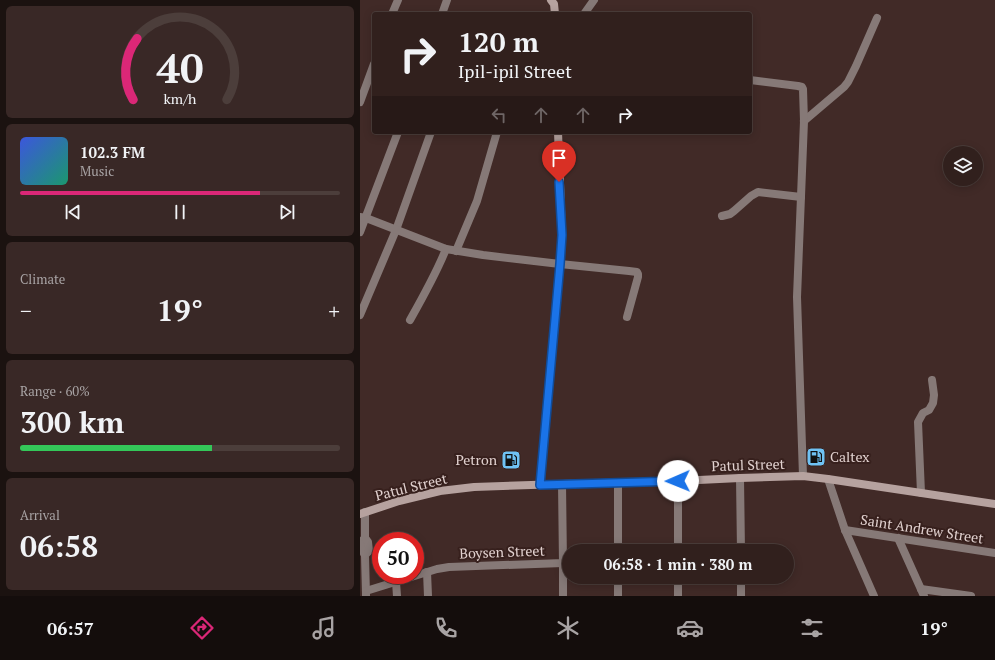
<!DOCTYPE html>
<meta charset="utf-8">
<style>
:root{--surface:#31201d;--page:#392826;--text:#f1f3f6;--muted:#a8a3a4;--line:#4c3e3b;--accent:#db2777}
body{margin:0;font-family:"PT Serif",serif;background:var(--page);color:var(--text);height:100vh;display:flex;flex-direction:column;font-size:15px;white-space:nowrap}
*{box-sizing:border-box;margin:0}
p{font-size:13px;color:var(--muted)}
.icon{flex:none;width:22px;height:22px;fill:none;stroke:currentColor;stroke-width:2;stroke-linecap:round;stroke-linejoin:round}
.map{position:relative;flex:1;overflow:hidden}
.panel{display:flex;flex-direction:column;gap:6px;padding:6px;background:#1b1210;width:360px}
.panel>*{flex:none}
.banner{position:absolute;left:12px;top:12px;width:380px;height:122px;border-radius:4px;box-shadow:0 2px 10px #0003,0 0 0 1px var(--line);background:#31201d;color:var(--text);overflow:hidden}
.controls{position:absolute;left:583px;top:146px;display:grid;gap:8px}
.controls a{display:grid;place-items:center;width:40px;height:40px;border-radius:50%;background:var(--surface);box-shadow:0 2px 10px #0003,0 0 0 1px var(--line);font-size:20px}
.speed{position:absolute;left:12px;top:532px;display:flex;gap:8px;font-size:20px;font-weight:700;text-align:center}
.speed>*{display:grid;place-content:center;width:52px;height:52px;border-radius:50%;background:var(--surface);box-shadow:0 2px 10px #0003,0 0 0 1px var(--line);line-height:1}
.speed .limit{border:6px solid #d22;background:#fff;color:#111}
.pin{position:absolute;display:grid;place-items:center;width:34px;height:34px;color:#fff;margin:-41px -17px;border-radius:50% 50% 50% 0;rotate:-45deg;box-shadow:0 0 4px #0007}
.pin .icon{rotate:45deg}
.me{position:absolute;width:44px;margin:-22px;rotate:269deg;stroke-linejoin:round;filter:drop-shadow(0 0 3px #0008)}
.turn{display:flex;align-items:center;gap:14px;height:84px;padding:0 20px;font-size:18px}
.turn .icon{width:52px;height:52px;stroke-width:2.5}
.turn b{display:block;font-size:28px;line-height:34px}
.lanes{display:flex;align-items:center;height:38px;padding:0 20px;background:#0003;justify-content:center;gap:20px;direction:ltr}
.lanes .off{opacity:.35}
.big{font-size:30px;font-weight:700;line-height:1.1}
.panel .tile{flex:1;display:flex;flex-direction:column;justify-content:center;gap:6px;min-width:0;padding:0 14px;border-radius:6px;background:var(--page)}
.panel .dial{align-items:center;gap:0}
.dial svg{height:104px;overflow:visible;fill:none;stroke:var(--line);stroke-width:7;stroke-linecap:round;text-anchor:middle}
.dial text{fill:var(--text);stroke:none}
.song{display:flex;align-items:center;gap:12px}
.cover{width:48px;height:48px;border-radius:6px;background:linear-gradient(135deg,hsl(230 70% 55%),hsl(160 70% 35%))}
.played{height:4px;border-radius:2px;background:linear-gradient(90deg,var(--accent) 75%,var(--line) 75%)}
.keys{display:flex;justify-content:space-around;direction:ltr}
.heat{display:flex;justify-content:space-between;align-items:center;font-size:22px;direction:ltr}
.charge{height:6px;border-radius:3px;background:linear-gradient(90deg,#34c759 60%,var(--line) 0)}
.trip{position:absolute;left:202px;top:544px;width:232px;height:40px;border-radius:20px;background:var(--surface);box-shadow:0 2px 10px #0003,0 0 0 1px var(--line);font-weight:700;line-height:40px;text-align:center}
.dock{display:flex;height:64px;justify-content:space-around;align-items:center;background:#140d0c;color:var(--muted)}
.dock .icon{width:28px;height:28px}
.dock .active{color:var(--accent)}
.dock b{font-size:18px;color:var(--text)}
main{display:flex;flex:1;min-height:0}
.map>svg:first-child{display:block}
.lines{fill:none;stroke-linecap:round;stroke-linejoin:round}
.minor{stroke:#867977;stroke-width:8}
.tertiary{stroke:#867977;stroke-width:8}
.secondary{stroke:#b6a29f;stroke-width:8}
.route-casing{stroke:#114b97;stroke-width:10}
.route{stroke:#1a73e8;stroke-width:7}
.labels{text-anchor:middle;stroke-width:4;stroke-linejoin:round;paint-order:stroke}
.poi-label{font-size:14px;fill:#e1d1cf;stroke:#37201d;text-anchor:start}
.street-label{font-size:14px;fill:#e1d1cf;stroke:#37201d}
</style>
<main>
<section class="panel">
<div class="tile dial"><svg viewBox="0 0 100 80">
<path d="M14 69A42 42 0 1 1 86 69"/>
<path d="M14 69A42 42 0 0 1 17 22" stroke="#db2777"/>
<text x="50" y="56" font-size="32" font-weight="700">40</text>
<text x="50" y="72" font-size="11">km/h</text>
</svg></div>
<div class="tile">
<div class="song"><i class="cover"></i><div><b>102.3 FM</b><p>Music</p></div></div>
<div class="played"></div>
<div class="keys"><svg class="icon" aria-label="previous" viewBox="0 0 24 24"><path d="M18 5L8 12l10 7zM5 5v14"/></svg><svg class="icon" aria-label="pause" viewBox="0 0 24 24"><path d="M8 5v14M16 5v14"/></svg><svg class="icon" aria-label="next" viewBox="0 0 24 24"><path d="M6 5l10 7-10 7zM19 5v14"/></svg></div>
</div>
<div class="tile"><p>Climate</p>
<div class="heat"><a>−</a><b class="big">19°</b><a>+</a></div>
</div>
<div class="tile"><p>Range · 60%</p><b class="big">300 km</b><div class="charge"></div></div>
<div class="tile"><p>Arrival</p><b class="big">06:58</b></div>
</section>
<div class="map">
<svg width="635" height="596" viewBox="0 0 635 596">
<rect width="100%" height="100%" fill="#412a27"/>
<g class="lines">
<!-- minor -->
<g class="minor">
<path d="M82,14l5,-14"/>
<path d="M224,14l10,-14"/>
<path d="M444,121l40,-34 4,-5 8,-16 21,-48"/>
<path d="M362,216l8,-2 4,-3 17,-15 7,-4 43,5"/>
<path d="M0,232l38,-100"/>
<path d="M96,251l21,-50 20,-69"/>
<path d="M200,264l69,7 8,1 1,2v3l-11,40"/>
<path d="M0,315l36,-85 35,-98"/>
<path d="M50,320c13,-23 26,-46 36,-71"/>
<path d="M380,478l1,73"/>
<path d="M468,479l17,51 29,66"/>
<path d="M561,493l-3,-71 5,-9 6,-3 4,-7 1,-8 -2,-15"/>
<path d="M485,530l150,23"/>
<path d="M5,538l-4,4c0,5 1,9 4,13l1,40"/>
<path d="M538,538l26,58"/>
<path d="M258,551v-69"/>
<path d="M5,555l4,-4 -1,-9 -3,-4v-26"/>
<path d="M67,572l1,24"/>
<path d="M381,577v19"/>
<path d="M36,582l1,14"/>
<path d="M561,589l50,7"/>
<path d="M6,591l71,-22 12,-2 114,-4 -1,-79"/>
<path d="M203,596v-33"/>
<path d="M258,596v-19"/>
</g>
<!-- tertiary -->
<g class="tertiary">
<path d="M32,14l6,-14"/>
<path d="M390,80l48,6 4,1 1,2 1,32 -7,176 6,179"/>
<path d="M0,102l14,-38"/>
<path d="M0,217l6,1 80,31 37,6 77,9"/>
<path d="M318,551v-70"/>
<path d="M318,596v-19"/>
</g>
<!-- secondary -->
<g class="secondary">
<path d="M191,0l3,4 1,10"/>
<path d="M180,485l20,-221 2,-29 -4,-103"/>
<path d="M0,514l39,-13 41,-10 34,-4 88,-3 116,-3 62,-3 63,-2 25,3 167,25"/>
</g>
</g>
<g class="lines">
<!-- route casing -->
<g class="route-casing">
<path id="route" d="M199,182l3,53 -2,29 -20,221 138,-4"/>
</g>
<!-- route -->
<use href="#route" class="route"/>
</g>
<!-- icons -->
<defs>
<g id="fuel-square" transform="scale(1)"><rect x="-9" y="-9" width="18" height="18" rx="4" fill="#6fc2f4" stroke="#37201d"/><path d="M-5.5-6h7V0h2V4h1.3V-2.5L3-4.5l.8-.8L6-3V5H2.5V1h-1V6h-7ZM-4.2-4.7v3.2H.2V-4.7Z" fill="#111"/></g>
</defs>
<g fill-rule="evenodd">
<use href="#fuel-square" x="456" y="457"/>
<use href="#fuel-square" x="151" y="460"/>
</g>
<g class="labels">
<!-- poi labels -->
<g class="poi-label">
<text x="470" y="462">Caltex</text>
<text x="137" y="465" text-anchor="end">Petron</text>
</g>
<!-- street labels -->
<g class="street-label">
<text transform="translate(388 465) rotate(-2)" y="5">Patul Street</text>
<text transform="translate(51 487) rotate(-14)" y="5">Patul Street</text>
<text transform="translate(562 529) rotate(9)" y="5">Saint Andrew Street</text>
<text transform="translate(142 552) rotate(-2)" y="5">Boysen Street</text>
</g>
</g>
</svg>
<div class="controls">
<a><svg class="icon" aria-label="layers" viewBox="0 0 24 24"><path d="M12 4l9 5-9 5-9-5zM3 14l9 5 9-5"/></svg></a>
</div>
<div class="speed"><div class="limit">50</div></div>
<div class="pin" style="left:199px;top:182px;background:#d93025"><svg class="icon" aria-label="arrive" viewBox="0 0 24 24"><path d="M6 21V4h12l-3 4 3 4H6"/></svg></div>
<svg class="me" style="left:318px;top:481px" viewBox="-20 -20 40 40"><circle r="19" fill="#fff"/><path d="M0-13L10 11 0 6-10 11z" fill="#1a73e8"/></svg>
<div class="trip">06:58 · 1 min · 380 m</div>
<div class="banner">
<div class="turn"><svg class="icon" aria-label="right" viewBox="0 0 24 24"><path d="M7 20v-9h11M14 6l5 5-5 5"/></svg><div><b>120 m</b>Ipil-ipil Street</div></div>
<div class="lanes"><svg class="icon off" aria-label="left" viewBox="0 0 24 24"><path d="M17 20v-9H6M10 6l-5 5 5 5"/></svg><svg class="icon off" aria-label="ahead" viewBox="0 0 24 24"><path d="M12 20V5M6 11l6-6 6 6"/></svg><svg class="icon off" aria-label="ahead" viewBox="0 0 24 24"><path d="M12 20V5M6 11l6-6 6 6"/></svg><svg class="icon" aria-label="right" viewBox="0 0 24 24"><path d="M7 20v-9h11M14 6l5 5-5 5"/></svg></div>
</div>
</div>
</main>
<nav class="dock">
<b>06:57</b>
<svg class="icon active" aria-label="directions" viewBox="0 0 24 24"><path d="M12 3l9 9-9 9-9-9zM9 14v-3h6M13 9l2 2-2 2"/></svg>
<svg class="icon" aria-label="music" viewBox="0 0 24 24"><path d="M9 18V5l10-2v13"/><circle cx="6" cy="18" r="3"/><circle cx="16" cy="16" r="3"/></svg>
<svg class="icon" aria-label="phone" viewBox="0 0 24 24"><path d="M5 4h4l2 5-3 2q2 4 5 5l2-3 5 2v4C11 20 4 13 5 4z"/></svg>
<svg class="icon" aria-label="climate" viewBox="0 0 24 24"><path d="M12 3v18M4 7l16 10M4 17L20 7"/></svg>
<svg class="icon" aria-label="car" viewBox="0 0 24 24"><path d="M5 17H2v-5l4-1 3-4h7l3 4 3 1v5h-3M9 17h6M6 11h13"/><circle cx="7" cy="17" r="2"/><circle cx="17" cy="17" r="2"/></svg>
<svg class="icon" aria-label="filters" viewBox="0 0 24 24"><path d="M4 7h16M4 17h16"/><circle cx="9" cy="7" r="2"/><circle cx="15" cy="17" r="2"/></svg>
<b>19°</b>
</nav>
